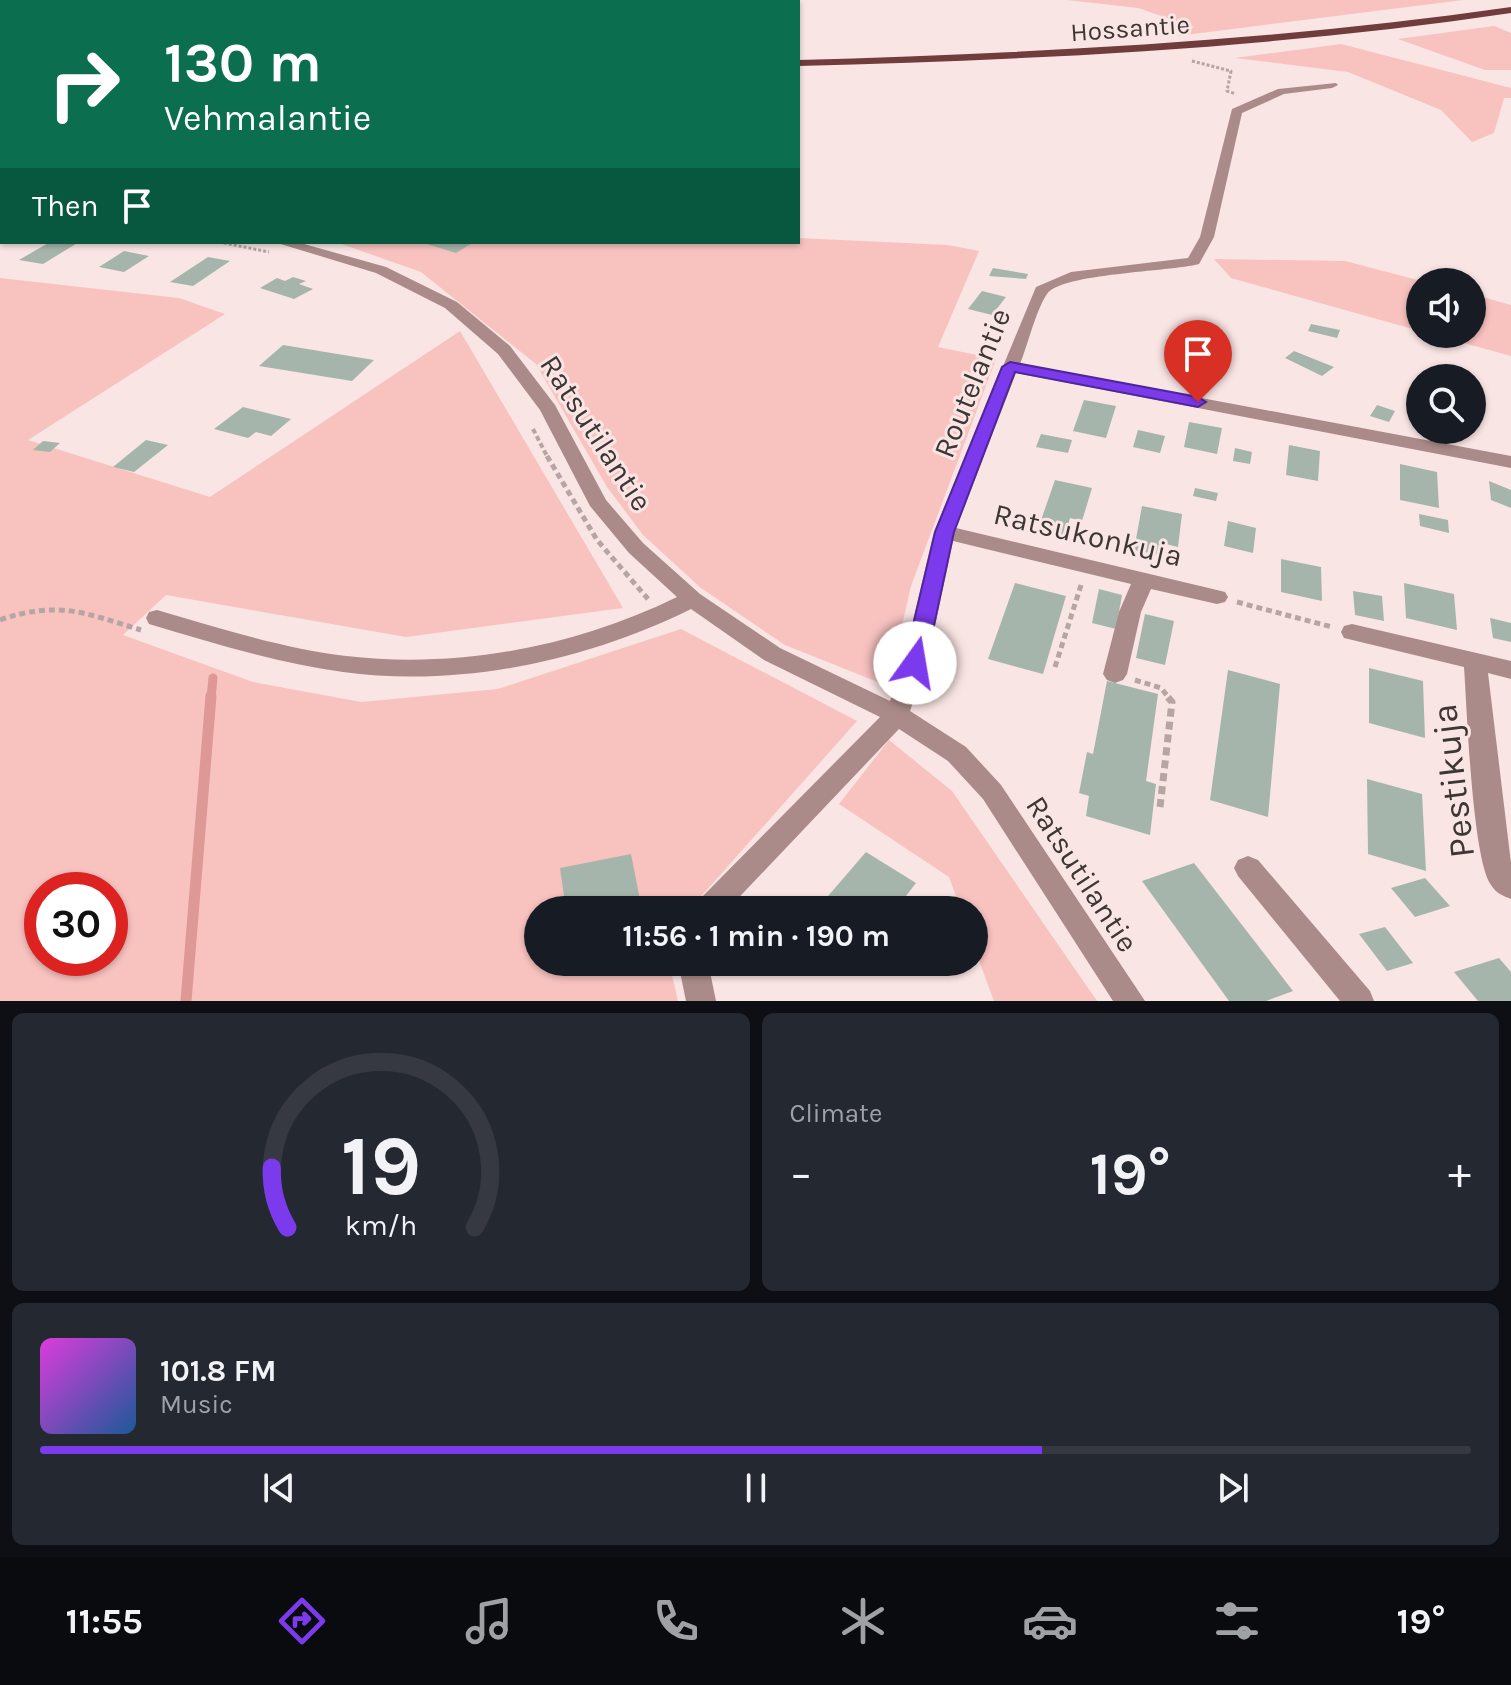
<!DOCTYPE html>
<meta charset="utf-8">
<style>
:root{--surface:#171b24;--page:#242831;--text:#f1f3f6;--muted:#9ea1a6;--line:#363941;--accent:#7c3aed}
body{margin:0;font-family:Karla,sans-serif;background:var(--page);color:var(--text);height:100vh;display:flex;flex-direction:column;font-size:30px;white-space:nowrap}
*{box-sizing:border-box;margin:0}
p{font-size:26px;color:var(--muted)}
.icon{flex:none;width:44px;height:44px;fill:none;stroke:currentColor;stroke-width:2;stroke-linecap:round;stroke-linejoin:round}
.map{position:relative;height:1001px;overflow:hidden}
.panel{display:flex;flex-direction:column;gap:12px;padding:12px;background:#0d0f14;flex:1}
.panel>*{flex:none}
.hud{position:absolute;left:0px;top:0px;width:800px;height:244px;box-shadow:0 2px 6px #0004;background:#0b6e4f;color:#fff;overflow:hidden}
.tools{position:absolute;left:1406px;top:268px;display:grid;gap:16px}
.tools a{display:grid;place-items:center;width:80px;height:80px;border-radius:50%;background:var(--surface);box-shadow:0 2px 6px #0004;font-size:40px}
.speed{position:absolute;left:24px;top:872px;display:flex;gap:16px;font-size:40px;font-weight:700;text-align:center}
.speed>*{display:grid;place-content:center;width:104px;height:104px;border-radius:50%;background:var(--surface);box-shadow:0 2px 6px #0004;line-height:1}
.speed .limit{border:12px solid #d22;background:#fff;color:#111}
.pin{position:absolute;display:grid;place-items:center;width:68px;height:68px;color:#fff;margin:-82px -34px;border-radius:50% 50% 50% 0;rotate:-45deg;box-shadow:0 0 8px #0007}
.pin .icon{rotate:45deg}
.me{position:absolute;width:88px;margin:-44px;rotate:13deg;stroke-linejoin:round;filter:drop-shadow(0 0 6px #0008)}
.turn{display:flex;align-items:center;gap:28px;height:168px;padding:0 32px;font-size:36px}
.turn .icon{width:104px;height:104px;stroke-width:2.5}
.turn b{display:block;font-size:56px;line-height:68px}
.then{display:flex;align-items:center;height:76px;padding:0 32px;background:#0003;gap:16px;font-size:30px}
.big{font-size:60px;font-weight:700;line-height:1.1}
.panel .card{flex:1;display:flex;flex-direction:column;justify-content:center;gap:12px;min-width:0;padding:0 28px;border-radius:12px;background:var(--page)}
.panel .dial{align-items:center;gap:0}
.dial svg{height:208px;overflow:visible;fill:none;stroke:var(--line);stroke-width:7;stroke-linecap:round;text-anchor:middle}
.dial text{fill:var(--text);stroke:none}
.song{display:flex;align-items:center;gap:24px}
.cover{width:96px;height:96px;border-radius:12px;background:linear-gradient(135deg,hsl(300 70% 55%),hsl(210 70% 35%))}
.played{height:8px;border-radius:4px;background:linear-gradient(90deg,var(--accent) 70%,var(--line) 70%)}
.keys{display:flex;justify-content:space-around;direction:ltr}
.heat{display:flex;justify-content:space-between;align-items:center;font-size:44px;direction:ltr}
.panel .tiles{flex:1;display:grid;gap:12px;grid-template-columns:1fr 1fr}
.card:last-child{grid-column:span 2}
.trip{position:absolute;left:524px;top:896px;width:464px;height:80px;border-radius:40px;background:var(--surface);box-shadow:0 2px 6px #0004;font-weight:700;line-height:80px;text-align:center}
.tab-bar{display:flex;height:128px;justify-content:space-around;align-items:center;background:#090b0e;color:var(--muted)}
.tab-bar .icon{width:56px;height:56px}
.tab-bar .selected{color:var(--accent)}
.tab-bar b{font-size:36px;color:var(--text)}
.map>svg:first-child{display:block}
.green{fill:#f8c2bf;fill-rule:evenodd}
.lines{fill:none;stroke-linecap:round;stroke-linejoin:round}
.stream-far1{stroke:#de9895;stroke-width:9}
.stream{stroke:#de9895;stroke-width:11}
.building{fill:#a6b5ab}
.path-far3{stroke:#b5a5a4;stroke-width:3;stroke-dasharray:3 2;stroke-linecap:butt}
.path-far2{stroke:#b5a5a4;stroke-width:4;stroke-dasharray:5 3;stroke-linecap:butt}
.path-far1{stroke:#b5a5a4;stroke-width:5;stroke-dasharray:6 4;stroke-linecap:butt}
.path{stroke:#b5a5a4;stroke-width:7;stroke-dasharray:8 5;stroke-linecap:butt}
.minor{fill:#aa8b89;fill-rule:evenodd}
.major{fill:#703d3c;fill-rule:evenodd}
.route{fill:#7c3aed;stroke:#51269a;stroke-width:2}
.labels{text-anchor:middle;stroke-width:6;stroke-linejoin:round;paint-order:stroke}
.far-street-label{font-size:26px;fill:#3d3635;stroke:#f9e5e4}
.street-label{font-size:30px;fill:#3d3635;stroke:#f9e5e4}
.near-street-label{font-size:36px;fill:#3d3635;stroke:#f9e5e4}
</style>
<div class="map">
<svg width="1511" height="1001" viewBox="0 0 1511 1001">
<rect width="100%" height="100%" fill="#f9e5e4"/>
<!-- green -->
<g class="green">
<path d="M1067,0h396l-286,36 17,-9 -56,-19z"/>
<path d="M1494,26l17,7v37h-26l-87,-31z"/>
<path d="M1341,44l170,44v10h-7l-10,35 -22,9 -31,-32 -93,-38 -113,-14z"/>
<path d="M798,238l150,7 31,6 -41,96 58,12 -85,227 -23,100 -103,-41 -84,-57 -58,-53 -36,-48 -71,-123 -115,-92 -85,-30h462z"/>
<path d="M1214,259l131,2 80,21h-5v49l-189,-53z"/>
<path d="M0,278l179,20 46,16 -197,126 182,57 250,-166 163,277 -217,29 -240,-42 -43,40 130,47 108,20 137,-13 183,-60 176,92 -168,189h-151v52h131l9,39h-678zM42,890h68v68h-68z"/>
<path d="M1472,294l39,11v51l-80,-22h41z"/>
<path d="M889,740l63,51 145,210h-103l-20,-54v-37h-13l-12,-33 -110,-73z"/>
</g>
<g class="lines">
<!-- stream-far1 -->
<path class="stream-far1" d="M211,698l2,-20"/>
<!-- stream -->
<path class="stream" d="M186,1001l25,-305"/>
</g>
<!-- building -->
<g class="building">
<path d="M50,242h29l-36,22 -24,-4z"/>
<path d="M431,242h43l-18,11 -29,-9z"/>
<path d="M124,251l25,5 -25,16 -25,-5z"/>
<path d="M208,257l22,4 -37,25 -23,-4z"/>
<path d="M993,268l35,6 -2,5 -37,-3z"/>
<path d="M293,277l13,4 -7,3 14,5 -19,10 -34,-11 17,-10 8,3z"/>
<path d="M982,291l24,6 -14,18 -24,-6z"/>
<path d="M1311,324l29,6 -3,8 -29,-7z"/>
<path d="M1174,331l38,9 -4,10 -38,-9z"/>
<path d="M283,345l91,15 -22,21 -93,-15z"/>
<path d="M1294,351l40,16 -12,9 -37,-18z"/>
<path d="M1084,400l32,6 -10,32 -33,-7z"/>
<path d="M1377,405l18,6 -6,11 -19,-6z"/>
<path d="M243,407l48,12 -20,17 -15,-4 -8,6 -34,-9z"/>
<path d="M1189,422l33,6 -5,26 -33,-7z"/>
<path d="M1138,430l27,6 -5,17 -27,-6z"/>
<path d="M1041,434l31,6 -4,13 -32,-6z"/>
<path d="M146,440l22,5 -34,27 -21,-5z"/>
<path d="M43,441l17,2 -10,9 -17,-2z"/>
<path d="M1289,445l31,6 -2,30 -32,-6z"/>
<path d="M1235,448l17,4 -2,12 -17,-3z"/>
<path d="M1400,464l37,8 2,36 -39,-8z"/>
<path d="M1055,480l37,8 -10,33 -12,-3 -5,18 -27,-7z"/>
<path d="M1489,481l22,9v18l-20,-8z"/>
<path d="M1195,488l23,5 -2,8 -23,-5z"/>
<path d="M1142,506l40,8 -4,33 -12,-3 -2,12 -30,-6z"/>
<path d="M1419,514l29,6 1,13 -29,-7z"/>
<path d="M1228,521l28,7 -3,25 -29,-7z"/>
<path d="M1281,559l40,8 1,34 -41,-9z"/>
<path d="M1015,583l51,13 -23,78 -55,-15z"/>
<path d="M1404,583l50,11 3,36 -51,-12z"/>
<path d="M1099,589l23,6 -6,34 -24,-6z"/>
<path d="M1353,591l29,5 2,25 -29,-6z"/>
<path d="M1145,614l29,7 -9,44 -29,-7z"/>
<path d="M1490,618l21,5v19l-18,-4z"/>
<path d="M1369,668l54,13 2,57 -56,-15z"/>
<path d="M1228,670l52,14 -12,133 -58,-17z"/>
<path d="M1107,681l51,13 -12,87 10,3 -6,51 -64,-19 3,-20 -10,-3 8,-41 6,2z"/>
<path d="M1367,779l55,15 4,77 -58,-17z"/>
<path d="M866,852l50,31 -21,27h-79z"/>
<path d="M631,854l11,56h-76l-6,-42z"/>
<path d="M1194,863l99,128 -27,10h-37l-87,-120z"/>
<path d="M1425,878l25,28 -35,11 -24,-29z"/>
<path d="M1385,927l28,36 -26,8 -28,-37z"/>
<path d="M1499,958l12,14v29h-33l-24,-29z"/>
</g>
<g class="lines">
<!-- path-far3 -->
<g class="path-far3">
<path d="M445,2l4,-2"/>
<path d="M1192,61l39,10 -4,20 9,3"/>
<path d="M219,242l50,10"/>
</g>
<!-- path-far2 -->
<path class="path-far2" d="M533,429l15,29"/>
<!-- path-far1 -->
<g class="path-far1">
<path d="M547,456l50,84 51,59"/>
<path d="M1237,602l95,25"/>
<path d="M0,620c57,-20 86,-7 141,10"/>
<path d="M1055,667l27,-85"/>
<path d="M1135,680l26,8 8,10"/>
</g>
<!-- path -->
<path class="path" d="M1160,807l12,-105 -5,-6"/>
<!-- minor -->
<g class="minor">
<path d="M1336,83l2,2 -6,3 -48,6 -42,19 -28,124 -15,27c-30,8 -137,9 -152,30 -11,16 -19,50 -27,70l491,92v12l-495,-95 -60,155 261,62 8,2 3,5 -3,5 -8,2 -66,-15 -10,23 -14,62 -4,6 -8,3 -8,-3 -4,-6 16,-62 12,-28 -178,-43 -26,122 -17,48 56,36 35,38 144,216h-32l-130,-202 -35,-38 -49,-32 -172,181h-33l4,-9 182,-184 -116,-57 -73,-51c-105,52 -231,79 -348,63 -66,-9 -130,-29 -194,-48l-3,-6 3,-6 8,-2c62,18 124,38 189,46 112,13 229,-9 331,-59l-48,-44 -39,-47 -50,-96 -42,-56 -53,-46 -69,-35 -102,-31h23l89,25 71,35 53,44 45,59 51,95 37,43 57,51 80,54 110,53 13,-38 31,-131 102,-245 35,-15 117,-14 12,-21 32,-128 46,-20z"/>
<rect x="0" y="205" width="2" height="8"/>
<path d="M1352,624l159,37v18l-23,-6 23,190v36c-8,-3 -15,-6 -20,-14 -19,-27 -24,-177 -27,-218l-120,-29 -3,-6 3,-6z"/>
<path d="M1248,856l10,4 112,131 4,10h-34l-102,-125 -4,-8 4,-8z"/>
<path d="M678,962h30l8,39h-30z"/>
</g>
<!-- major -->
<g class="major">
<path d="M1511,7v6c-237,35 -474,47 -713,53v-6c239,-7 476,-19 713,-53z"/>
<rect x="0" y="123" width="2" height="8"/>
</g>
</g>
<!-- route -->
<path class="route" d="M1010,362l188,35 8,5 -8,5 -183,-35 -61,160 -28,131 -3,5h-16l-3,-5 31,-131 67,-165z"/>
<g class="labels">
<!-- far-street labels -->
<g class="far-street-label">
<text transform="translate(1130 28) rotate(-4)" y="9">Hossantie</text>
</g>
<!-- street labels -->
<g class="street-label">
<text transform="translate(972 383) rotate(-68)" y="10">Routelantie</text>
<text transform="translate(596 433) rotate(57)" y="10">Ratsutilantie</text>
<text transform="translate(1088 535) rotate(13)" y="10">Ratsukonkuja</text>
<text transform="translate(1082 874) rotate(57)" y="10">Ratsutilantie</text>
</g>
<!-- near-street labels -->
<g class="near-street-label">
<text transform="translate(1452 781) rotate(-97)" y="13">Pestikuja</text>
</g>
</g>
</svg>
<div class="tools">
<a><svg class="icon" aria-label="sound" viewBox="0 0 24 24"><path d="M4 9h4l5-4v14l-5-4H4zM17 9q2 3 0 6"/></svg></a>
<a><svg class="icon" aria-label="search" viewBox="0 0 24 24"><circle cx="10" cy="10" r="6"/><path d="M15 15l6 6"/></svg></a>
</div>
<div class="speed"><div class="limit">30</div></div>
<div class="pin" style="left:1198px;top:402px;background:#d93025"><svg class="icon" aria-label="arrive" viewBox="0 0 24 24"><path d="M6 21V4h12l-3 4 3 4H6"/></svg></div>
<svg class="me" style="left:915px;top:663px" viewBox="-20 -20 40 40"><circle r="19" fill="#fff"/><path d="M0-13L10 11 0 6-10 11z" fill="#7c3aed"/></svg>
<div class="trip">11:56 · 1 min · 190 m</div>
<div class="hud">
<div class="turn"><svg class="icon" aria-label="right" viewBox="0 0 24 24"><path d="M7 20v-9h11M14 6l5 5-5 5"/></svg><div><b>130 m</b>Vehmalantie</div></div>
<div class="then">Then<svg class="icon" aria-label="arrive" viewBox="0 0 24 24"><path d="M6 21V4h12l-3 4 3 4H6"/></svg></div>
</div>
</div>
<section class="panel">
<div class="tiles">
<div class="card dial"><svg viewBox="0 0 100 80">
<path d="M14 69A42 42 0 1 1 86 69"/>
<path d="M14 69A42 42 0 0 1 8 46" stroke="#7c3aed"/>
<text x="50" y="56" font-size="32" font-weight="700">19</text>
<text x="50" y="72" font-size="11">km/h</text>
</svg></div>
<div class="card"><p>Climate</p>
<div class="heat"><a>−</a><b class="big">19°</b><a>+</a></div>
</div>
<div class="card">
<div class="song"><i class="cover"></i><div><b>101.8 FM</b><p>Music</p></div></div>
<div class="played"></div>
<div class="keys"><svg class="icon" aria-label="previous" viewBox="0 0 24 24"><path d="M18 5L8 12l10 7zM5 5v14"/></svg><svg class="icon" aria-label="pause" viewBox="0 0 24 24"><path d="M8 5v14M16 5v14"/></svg><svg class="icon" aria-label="next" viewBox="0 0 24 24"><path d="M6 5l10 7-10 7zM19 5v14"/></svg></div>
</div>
</div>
</section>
<nav class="tab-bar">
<b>11:55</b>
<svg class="icon selected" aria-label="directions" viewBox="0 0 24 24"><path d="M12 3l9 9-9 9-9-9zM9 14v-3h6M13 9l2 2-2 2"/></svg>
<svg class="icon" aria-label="music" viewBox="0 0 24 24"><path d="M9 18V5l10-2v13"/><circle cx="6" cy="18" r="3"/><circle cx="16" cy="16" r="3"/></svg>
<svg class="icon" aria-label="phone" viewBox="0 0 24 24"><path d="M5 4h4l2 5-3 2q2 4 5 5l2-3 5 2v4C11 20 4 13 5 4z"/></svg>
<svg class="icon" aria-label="climate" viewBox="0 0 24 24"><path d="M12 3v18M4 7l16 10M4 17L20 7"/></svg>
<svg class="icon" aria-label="car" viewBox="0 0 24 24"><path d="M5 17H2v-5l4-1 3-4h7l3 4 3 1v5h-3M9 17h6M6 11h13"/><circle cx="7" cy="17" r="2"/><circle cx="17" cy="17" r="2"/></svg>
<svg class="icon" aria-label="filters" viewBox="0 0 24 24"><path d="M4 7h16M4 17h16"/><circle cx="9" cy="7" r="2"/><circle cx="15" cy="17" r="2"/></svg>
<b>19°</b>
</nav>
